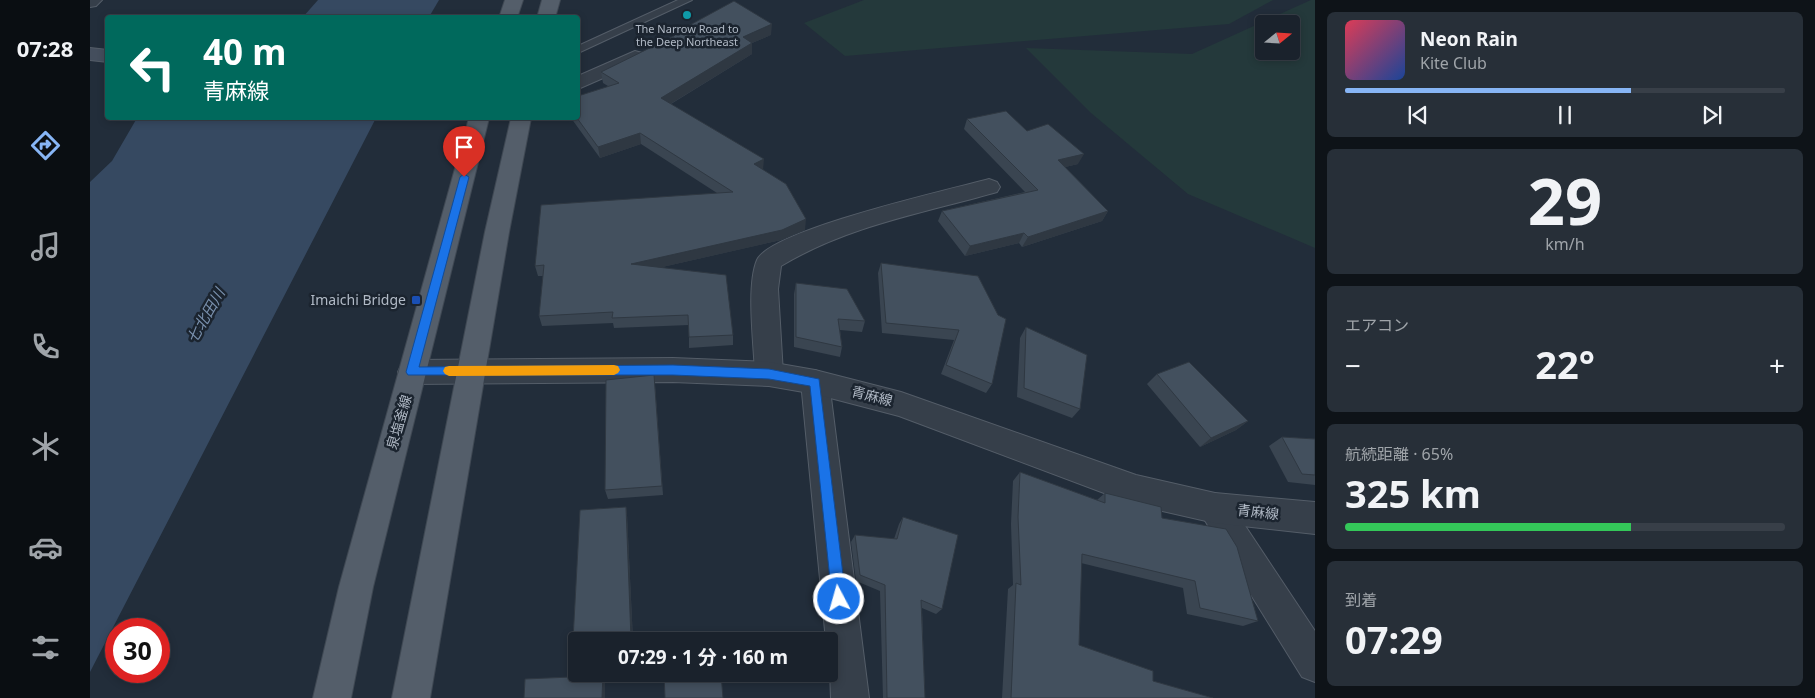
<!DOCTYPE html>
<html lang="ja">
<meta charset="utf-8">
<style>
:root{--surface:#1a222c;--page:#272f38;--text:#f1f3f6;--muted:#9fa4a9;--line:#383f48;--accent:#87b5f5}
body{margin:0;font-family:"Noto Sans","Noto Sans JP",sans-serif;background:var(--page);color:var(--text);height:100vh;display:flex;flex-direction:column;font-size:19px;white-space:nowrap}
*{box-sizing:border-box;margin:0}
p{font-size:16px;color:var(--muted)}
.icon{flex:none;width:28px;height:28px;fill:none;stroke:currentColor;stroke-width:2;stroke-linecap:round;stroke-linejoin:round}
.map{position:relative;flex:1;overflow:hidden}
.details{display:flex;flex-direction:column;gap:12px;padding:12px;background:#0e1318;width:500px}
.details>*{flex:none}
.guide{position:absolute;left:15px;top:15px;width:475px;height:105px;border-radius:5px;box-shadow:0 2px 8px #0003,0 0 0 1px var(--line);background:#00695c;color:#fff;overflow:hidden}
.needle{width:32px;rotate:72deg}
.buttons{position:absolute;left:1165px;top:15px;display:grid;gap:10px}
.buttons a{display:grid;place-items:center;width:45px;height:45px;border-radius:5px;background:var(--surface);box-shadow:0 2px 8px #0003,0 0 0 1px var(--line);font-size:25px}
.speed{position:absolute;left:15px;top:618px;display:flex;gap:10px;font-size:25px;font-weight:700;text-align:center}
.speed>*{display:grid;place-content:center;width:65px;height:65px;border-radius:50%;background:var(--surface);box-shadow:0 2px 8px #0003,0 0 0 1px var(--line);line-height:1}
.speed .limit{border:8px solid #d22;background:#fff;color:#111}
.pin{position:absolute;display:grid;place-items:center;width:42px;height:42px;color:#fff;margin:-51px -21px;border-radius:50% 50% 50% 0;rotate:-45deg;box-shadow:0 0 5px #0007}
.pin .icon{rotate:45deg}
.me{position:absolute;width:55px;margin:-28px;rotate:354deg;stroke-linejoin:round;filter:drop-shadow(0 0 4px #0008)}
.turn{display:flex;align-items:center;gap:18px;height:105px;padding:0 15px;font-size:22px}
.turn .icon{width:65px;height:65px;stroke-width:2.5}
.turn b{display:block;font-size:35px;line-height:42px}
.big{font-size:38px;font-weight:700;line-height:1.1}
.details .card{flex:1;display:flex;flex-direction:column;justify-content:center;gap:8px;min-width:0;padding:0 18px;border-radius:8px;background:var(--page)}
.details .dial{align-items:center;gap:0}
.dial b{font-size:65px;line-height:1}
.song{display:flex;align-items:center;gap:15px}
.cover{width:60px;height:60px;border-radius:8px;background:linear-gradient(135deg,hsl(350 70% 55%),hsl(220 70% 35%))}
.played{height:5px;border-radius:2px;background:linear-gradient(90deg,var(--accent) 65%,var(--line) 65%)}
.keys{display:flex;justify-content:space-around;direction:ltr}
.heat{display:flex;justify-content:space-between;align-items:center;font-size:28px;direction:ltr}
.charge{height:8px;border-radius:4px;background:linear-gradient(90deg,#34c759 65%,var(--line) 0)}
.trip{position:absolute;left:478px;top:632px;width:270px;height:50px;border-radius:5px;background:var(--surface);box-shadow:0 2px 8px #0003,0 0 0 1px var(--line);font-weight:700;line-height:50px;text-align:center}
main{display:flex;flex:1;min-height:0}
.tabs{display:flex;flex-direction:column;width:90px;justify-content:space-around;align-items:center;background:#0a0e12;color:var(--muted)}
.tabs .icon{width:35px;height:35px}
.tabs .on{color:var(--accent)}
.tabs b{font-size:22px;color:var(--text)}
.map>svg:first-child{display:block}
.green{fill:#24393b;fill-rule:evenodd}
.water{fill:#364961}
.lines{fill:none;stroke-linecap:round;stroke-linejoin:round}
.service-casing{stroke:#545d68;stroke-width:2}
.minor-casing{stroke:#545d68;stroke-width:2}
.tertiary-casing{stroke:#545d68;stroke-width:2}
.secondary-casing{stroke:#545d68;stroke-width:2}
.primary-casing{stroke:#3f4853;stroke-width:2}
.service{fill:#363f4a;fill-rule:evenodd}
.minor{fill:#363f4a;fill-rule:evenodd}
.tertiary{fill:#363f4a;fill-rule:evenodd}
.secondary{fill:#444e5d;fill-rule:evenodd}
.primary{fill:#545e6a;fill-rule:evenodd}
.wall{fill:#3a4551}
.shaded-wall{fill:#2f3842}
.building{fill:#43505e;stroke:#2f3842}
.route{fill:#1a73e8;stroke:#114b97}
.slow{fill:#f59e0b}
.culture-dot{fill:#0f9aa8;stroke:#1b242f;stroke-width:2}
.transit-dot{fill:#1a4fb4;stroke:#1b242f;stroke-width:2}
.labels{text-anchor:middle;stroke-width:5;stroke-linejoin:round;paint-order:stroke}
.far-poi-label{font-size:11px;fill:#b1bac6;stroke:#1b242f}
.poi-label{font-size:14px;fill:#b1bac6;stroke:#1b242f;text-anchor:end}
.street-label{font-size:14px;fill:#b1bac6;stroke:#1b242f}
.water-label{font-size:15px;font-style:italic;fill:#7a91ae;stroke:#1b242f}
</style>
<main>
<nav class="tabs">
<b>07:28</b>
<svg class="icon on" aria-label="directions" viewBox="0 0 24 24"><path d="M12 3l9 9-9 9-9-9zM9 14v-3h6M13 9l2 2-2 2"/></svg>
<svg class="icon" aria-label="music" viewBox="0 0 24 24"><path d="M9 18V5l10-2v13"/><circle cx="6" cy="18" r="3"/><circle cx="16" cy="16" r="3"/></svg>
<svg class="icon" aria-label="phone" viewBox="0 0 24 24"><path d="M5 4h4l2 5-3 2q2 4 5 5l2-3 5 2v4C11 20 4 13 5 4z"/></svg>
<svg class="icon" aria-label="climate" viewBox="0 0 24 24"><path d="M12 3v18M4 7l16 10M4 17L20 7"/></svg>
<svg class="icon" aria-label="car" viewBox="0 0 24 24"><path d="M5 17H2v-5l4-1 3-4h7l3 4 3 1v5h-3M9 17h6M6 11h13"/><circle cx="7" cy="17" r="2"/><circle cx="17" cy="17" r="2"/></svg>
<svg class="icon" aria-label="filters" viewBox="0 0 24 24"><path d="M4 7h16M4 17h16"/><circle cx="9" cy="7" r="2"/><circle cx="15" cy="17" r="2"/></svg>
</nav>
<div class="map">
<svg width="1225" height="698" viewBox="0 0 1225 698">
<rect width="100%" height="100%" fill="#222d3a"/>
<!-- green -->
<g class="green">
<path d="M774,0h409l-44,24 -384,32 -41,-33z"/>
<path d="M1221,0h4v248l-127,-54 -97,-81 -65,-65 166,6zM1174,24h27v27h-27z"/>
</g>
<!-- water -->
<g class="water">
<path d="M228,0h121l-10,17h-126z"/>
<path d="M47,118h239l-286,554v-490l22,-21z"/>
</g>
<g class="lines">
<!-- service casing -->
<g class="service-casing">
<path id="service" d="M588,0h14l-114,53v-7z"/>
</g>
<!-- minor casing -->
<g class="minor-casing">
<g id="minor">
<path d="M0,0h12l-6,6 -6,1z"/>
<path d="M545,51l7,2 2,4 -2,4 -64,28v-13z"/>
<path d="M899,179l8,3 3,5 -3,5c-74,21 -150,34 -216,74l-3,23 5,85 -4,8 -10,4 -10,-4 -4,-8c-1,-30 -9,-88 2,-114 13,-30 195,-71 232,-81z"/>
<path d="M725,370l10,4 4,8 40,316h-38l-2,-57h-3l-25,-259 4,-8z"/>
<path d="M1125,493l11,4 89,134v51l-13,-5 -98,-158 -5,-11 5,-11z"/>
</g>
</g>
<!-- tertiary casing -->
<g class="tertiary-casing">
<path id="tertiary" d="M583,358l96,4 46,8 86,22 235,83 79,18 100,9v32l-100,-11 -79,-18 -237,-89 -84,-22 -46,-8 -96,-4 -261,2 -10,-4 -4,-8 4,-8 10,-4z"/>
</g>
<!-- secondary casing -->
<g class="secondary-casing">
<path id="secondary" d="M0,48l18,2v12l-18,-2z"/>
</g>
<!-- primary casing -->
<g class="primary-casing">
<g id="primary">
<path d="M415,0h18l-6,18h-18z"/>
<path d="M452,0h18l-5,18h-18z"/>
<path d="M379,118h20l-116,469 -22,111h-38l26,-111z"/>
<path d="M421,118h20l-22,114 -79,466h-38l93,-466z"/>
</g>
</g>
<!-- service -->
<use href="#service" class="service"/>
<!-- minor -->
<use href="#minor" class="minor"/>
<!-- tertiary -->
<use href="#tertiary" class="tertiary"/>
<!-- secondary -->
<use href="#secondary" class="secondary"/>
<!-- primary -->
<use href="#primary" class="primary"/>
</g>
<!-- wall -->
<g class="wall">
<path d="M681,35l-19,8v11l-81,50 92,66 42,60 -24,10 -119,27 71,68v10l-44,3v-23l-75,3 -1,-5 -71,3 -3,-10 4,-40h-5l-3,-10 182,-73 -76,-49 -41,14 -29,-40h7l30,-32 -5,-3 -2,-11z"/>
<path d="M877,119l60,12 51,33 -13,3 43,44 -6,10 -80,26 -3,-4 -54,13 -27,-35 4,-10 83,-19 -61,-63z"/>
<path d="M791,263l117,52 -6,69 -6,9 -45,-19 13,-34 -72,-7 -4,-60z"/>
<path d="M706,283l69,38 -3,11 -22,-2 2,17 -2,10 -46,-10v-53z"/>
<path d="M936,327l54,82 -8,9 -55,-21 3,-59z"/>
<path d="M1067,374l91,47 -12,9 -36,17 -53,-63z"/>
<path d="M565,385l8,110 -55,4 -3,-9z"/>
<path d="M1192,437l33,2v46l-27,-3 -19,-36z"/>
<path d="M930,472l77,28 8,-7 57,25 96,103 -15,5 -56,-12 -4,-26 -102,-25 -2,82 74,36 60,17h-211l6,-109 5,-4 -2,-61 2,-43z"/>
<path d="M536,507l1,8 6,126h-57v33h29v24h-81l1,-19 46,-2 9,-167z"/>
<path d="M813,517l39,92 -6,5 -14,-6 3,90h-42l-3,-107 -24,-10 -5,-39 4,-7 39,4 5,-15z"/>
</g>
<!-- shaded-wall -->
<g class="shaded-wall">
<path d="M682,24l-1,11 -19,8v11l-90,55 -1,-11 82,-61z"/>
<path d="M550,133l1,11 -41,14 -2,-11z"/>
<path d="M994,154l-6,10 -25,6 5,-10z"/>
<path d="M674,159l-1,11 -9,-6z"/>
<path d="M1018,211l-6,10 -80,26 6,-10z"/>
<path d="M716,219l-1,11 -24,10 -149,34 -1,-10z"/>
<path d="M934,233l-5,10 -54,13 5,-10z"/>
<path d="M1158,421l-12,9 -36,17 11,-9z"/>
<path d="M536,507l1,8 6,126h-1l-1,-2z"/>
<path d="M513,674h2v24h-3z"/>
</g>
<!-- building -->
<g class="building">
<path d="M644,1l38,23 -29,13 9,6 -91,55 103,61 -10,5 32,20 20,35 -24,11 -151,34 95,11 7,60 -44,2 -1,-22 -76,3 1,-6 -74,4 5,-51 -9,1 6,-61 192,-13 -93,-59 -42,14 -21,-29 1,-22 41,-13 -18,-11 73,-36 3,-4z"/>
<path d="M916,111l21,20 21,-7 36,30 -26,6 50,51 -80,26 -4,-4 -54,13 -28,-35 96,-21 -71,-71z"/>
<path d="M791,263l97,13 20,39 8,4 -14,65 -46,-19 13,-35 -73,-7z"/>
<path d="M706,283l51,6 18,32 -27,-2 4,28 -46,-10z"/>
<path d="M936,327l61,28 -7,54 -56,-21z"/>
<path d="M1099,362l59,59 -37,17 -54,-64z"/>
<path d="M564,375l8,111 -57,4 1,-110z"/>
<path d="M1192,437l33,2v36l-13,-1z"/>
<path d="M930,472l85,31v-10l56,14 1,11 64,11 11,18 21,74 -58,-13 -5,-27 -113,-27 -3,91 74,26v10l60,17h-202l5,-115 5,2 -3,-68z"/>
<path d="M536,507l5,132 -28,1v1h-27v33h27l-1,24h-78l1,-19 46,-2 9,-167z"/>
<path d="M813,517l55,18 -16,74 -21,-9 4,98h-38l-2,-113 -25,-10 -5,-40 42,4z"/>
<path d="M574,674h57l2,24h-58z"/>
</g>
<!-- route -->
<path class="route" d="M374,174l5,3 -50,190 254,-2 96,4 50,10 27,220 -2,5 -5,3 -5,-3 -2,-5 -22,-213 -41,-7 -96,-4h-265l-2,-3 54,-195z"/>
<!-- slow -->
<path class="slow" d="M524,365l4,1 2,4 -2,3 -4,2 -165,1 -4,-2 -2,-3 2,-4 4,-1z"/>
<!-- markers -->
<circle class="culture-dot" cx="597" cy="15" r="5"/>
<rect class="transit-dot" x="321" y="295" width="10" height="10" rx="2.5"/>
<g class="labels">
<!-- far-poi labels -->
<g class="far-poi-label">
<text x="597" y="33">The Narrow Road to<tspan x="597" dy="13">the Deep Northeast</tspan></text>
</g>
<!-- poi labels -->
<g class="poi-label">
<text x="316" y="305">Imaichi Bridge</text>
</g>
<!-- street labels -->
<g class="street-label">
<text transform="translate(782 396) rotate(14)" y="5">青麻線</text>
<text transform="translate(309 422) rotate(-74)" y="5">泉塩釜線</text>
<text transform="translate(1168 512) rotate(6)" y="5">青麻線</text>
</g>
<!-- water labels -->
<g class="water-label">
<text transform="translate(116 316) rotate(-60)" y="5">七北田川</text>
</g>
</g>
</svg>
<div class="buttons">
<a><svg class="needle" viewBox="-14 -14 28 28"><path d="M0-13l5 13h-10z" fill="#e53935"/><path d="M0 13l5-13h-10z" fill="#9fa4a9"/></svg></a>
</div>
<div class="speed"><div class="limit">30</div></div>
<div class="pin" style="left:374px;top:177px;background:#d93025"><svg class="icon" aria-label="arrive" viewBox="0 0 24 24"><path d="M6 21V4h12l-3 4 3 4H6"/></svg></div>
<svg class="me" style="left:749px;top:599px" viewBox="-20 -20 40 40"><circle r="17" fill="#1a73e8" stroke="#fff" stroke-width="3"/><path d="M0-11L8 9 0 5-8 9z" fill="#fff"/></svg>
<div class="trip">07:29 · 1 分 · 160 m</div>
<div class="guide">
<div class="turn"><svg class="icon" aria-label="left" viewBox="0 0 24 24"><path d="M17 20v-9H6M10 6l-5 5 5 5"/></svg><div><b>40 m</b>青麻線</div></div>
</div>
</div>
<section class="details">
<div class="card">
<div class="song"><i class="cover"></i><div><b>Neon Rain</b><p>Kite Club</p></div></div>
<div class="played"></div>
<div class="keys"><svg class="icon" aria-label="previous" viewBox="0 0 24 24"><path d="M18 5L8 12l10 7zM5 5v14"/></svg><svg class="icon" aria-label="pause" viewBox="0 0 24 24"><path d="M8 5v14M16 5v14"/></svg><svg class="icon" aria-label="next" viewBox="0 0 24 24"><path d="M6 5l10 7-10 7zM19 5v14"/></svg></div>
</div>
<div class="card dial"><b>29</b><p>km/h</p></div>
<div class="card"><p>エアコン</p>
<div class="heat"><a>−</a><b class="big">22°</b><a>+</a></div>
</div>
<div class="card"><p>航続距離 · 65%</p><b class="big">325 km</b><div class="charge"></div></div>
<div class="card"><p>到着</p><b class="big">07:29</b></div>
</section>
</main>
